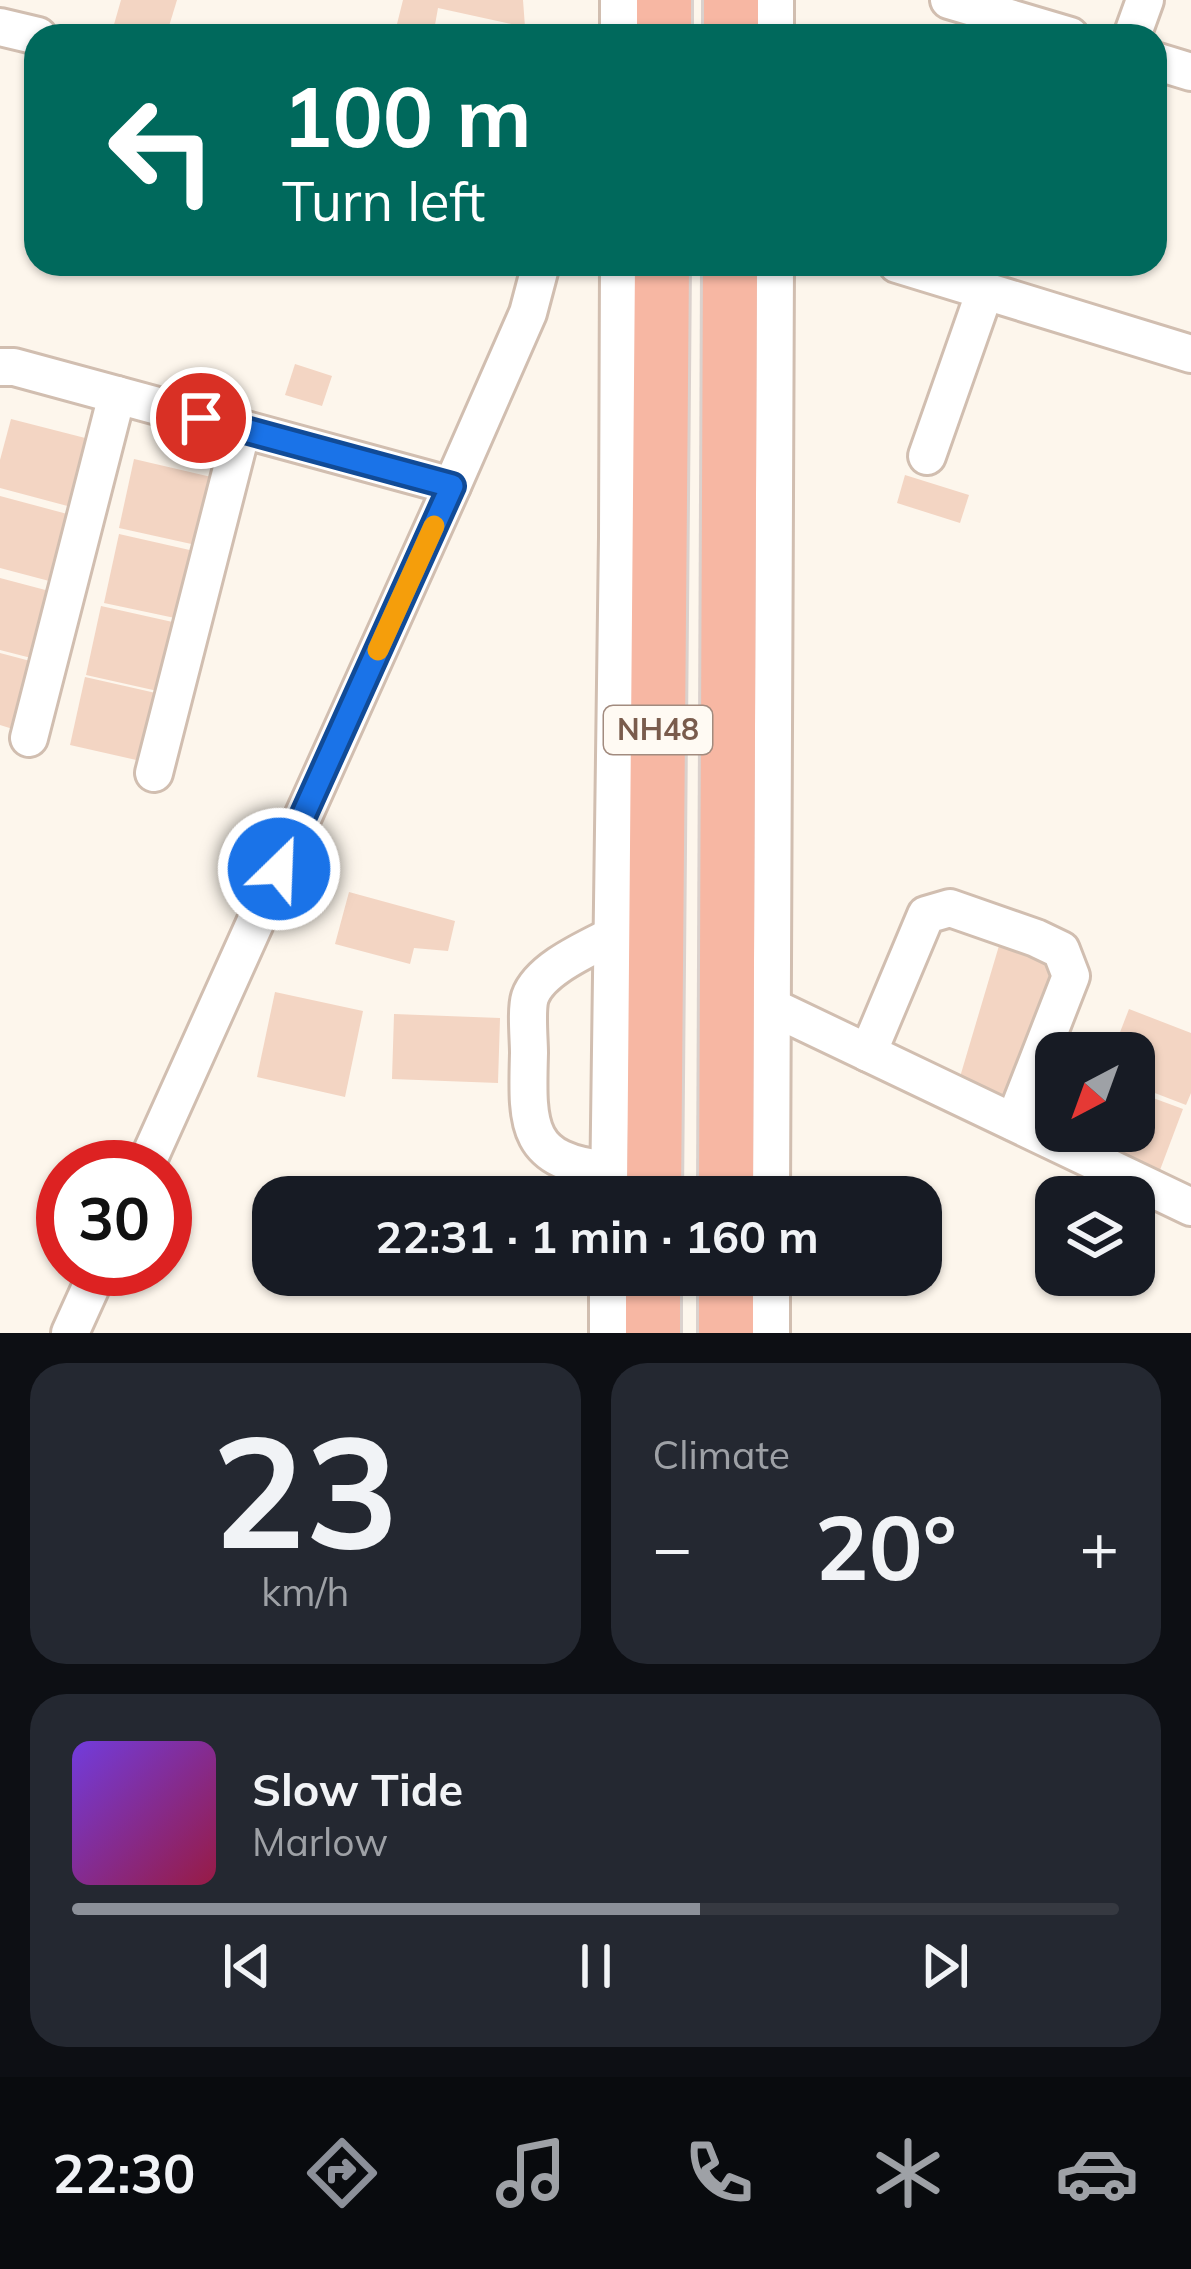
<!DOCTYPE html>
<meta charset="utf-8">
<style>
:root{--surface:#171b24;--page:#242831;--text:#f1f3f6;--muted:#9ea1a6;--line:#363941;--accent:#8c9099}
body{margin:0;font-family:Mulish,sans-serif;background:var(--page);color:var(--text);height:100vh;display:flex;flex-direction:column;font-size:45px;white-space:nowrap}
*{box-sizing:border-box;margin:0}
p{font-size:39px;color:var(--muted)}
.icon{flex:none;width:66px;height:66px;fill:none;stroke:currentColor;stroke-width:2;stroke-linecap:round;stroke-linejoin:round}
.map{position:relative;height:1333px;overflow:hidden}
.drawer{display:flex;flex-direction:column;gap:30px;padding:30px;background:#0d0f14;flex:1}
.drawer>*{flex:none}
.top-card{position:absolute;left:24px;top:24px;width:1143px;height:252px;border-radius:36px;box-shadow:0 3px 9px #0004;background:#00695c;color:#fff;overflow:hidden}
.needle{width:78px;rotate:221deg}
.buttons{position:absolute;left:1035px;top:1032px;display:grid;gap:24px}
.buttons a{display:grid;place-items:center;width:120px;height:120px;border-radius:24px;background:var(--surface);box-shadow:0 3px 9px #0004;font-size:60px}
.speed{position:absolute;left:36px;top:1140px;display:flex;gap:24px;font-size:60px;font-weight:700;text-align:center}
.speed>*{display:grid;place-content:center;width:156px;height:156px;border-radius:50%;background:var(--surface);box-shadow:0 3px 9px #0004;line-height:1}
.speed .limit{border:18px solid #d22;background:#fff;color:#111}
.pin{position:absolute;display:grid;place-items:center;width:102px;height:102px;color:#fff;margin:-51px;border:6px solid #fff;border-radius:50%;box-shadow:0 3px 12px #0007}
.me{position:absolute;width:132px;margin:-66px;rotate:24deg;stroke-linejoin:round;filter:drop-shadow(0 0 9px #0008)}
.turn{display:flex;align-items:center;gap:42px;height:252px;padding:0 60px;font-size:54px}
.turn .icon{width:156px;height:156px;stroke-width:2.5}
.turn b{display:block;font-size:84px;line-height:102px}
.big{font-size:90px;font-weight:700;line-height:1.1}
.drawer .tile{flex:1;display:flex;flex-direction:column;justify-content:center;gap:18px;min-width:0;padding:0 42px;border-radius:36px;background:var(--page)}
.drawer .dial{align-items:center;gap:0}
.dial b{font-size:156px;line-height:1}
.song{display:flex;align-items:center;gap:36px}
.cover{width:144px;height:144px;border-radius:18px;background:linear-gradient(135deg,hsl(260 70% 55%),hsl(340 70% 35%))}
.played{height:12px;border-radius:6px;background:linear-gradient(90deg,var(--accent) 60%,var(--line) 60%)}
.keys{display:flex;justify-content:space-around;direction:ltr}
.heat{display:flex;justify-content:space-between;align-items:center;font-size:66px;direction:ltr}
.drawer .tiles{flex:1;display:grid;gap:30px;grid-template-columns:1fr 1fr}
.tile:last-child{grid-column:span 2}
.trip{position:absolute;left:252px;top:1176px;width:690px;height:120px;border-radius:36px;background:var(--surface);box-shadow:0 3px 9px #0004;font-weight:700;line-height:120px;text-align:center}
.tab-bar{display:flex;height:192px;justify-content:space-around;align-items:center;background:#090b0e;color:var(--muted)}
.tab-bar .icon{width:84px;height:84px}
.tab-bar .selected{color:var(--accent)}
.tab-bar b{font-size:54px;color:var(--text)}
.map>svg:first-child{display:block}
.building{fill:#f3d5c3}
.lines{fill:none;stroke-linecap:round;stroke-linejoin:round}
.minor-casing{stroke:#d1beb0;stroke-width:42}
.highway-casing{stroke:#dad1cd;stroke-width:60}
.minor{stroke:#fff;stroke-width:36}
.highway{stroke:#f7b7a3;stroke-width:54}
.route-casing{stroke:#114b97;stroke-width:30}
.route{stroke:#1a73e8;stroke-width:21}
.slow{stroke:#f59e0b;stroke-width:21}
.labels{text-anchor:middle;stroke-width:9;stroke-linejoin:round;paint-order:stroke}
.shield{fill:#fffaf3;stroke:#a28b7f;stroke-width:3}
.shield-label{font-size:30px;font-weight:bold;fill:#7a5c4d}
</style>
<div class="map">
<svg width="1191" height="1333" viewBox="0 0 1191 1333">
<rect width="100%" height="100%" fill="#fdf6ec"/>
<!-- building -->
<g class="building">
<path d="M121,0h56l-11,36h-28l-25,-8z"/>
<path d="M403,0h120l2,27 -87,-19 -5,28h-39z"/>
<path d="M295,364l37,12 -10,30 -37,-11z"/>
<path d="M11,419l82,21 -18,68 -75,-20v-28z"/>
<path d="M134,459l86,20 -15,68 -86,-19z"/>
<path d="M905,475l64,20 -9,28 -63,-20z"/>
<path d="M0,496l71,19 -18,67 -53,-14z"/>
<path d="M119,534l84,19 -14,68 -85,-18z"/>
<path d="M0,578l53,14 -18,67 -35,-9z"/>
<path d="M101,606l85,19 -15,69 -85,-19z"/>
<path d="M0,653l34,9 -18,68 -16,-5z"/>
<path d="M85,677l84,19 -15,68 -84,-19z"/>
<path d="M349,892l106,29 -7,30 -34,-3 -4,16 -75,-20z"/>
<path d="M1001,939l57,23 -49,144 -52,-19z"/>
<path d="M275,992l88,19 -18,86 -88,-20z"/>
<path d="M1129,1009l62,24v60l-5,12 -52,-20v-32h-22z"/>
<path d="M394,1014l106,4 -2,65 -106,-4z"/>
<path d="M1134,1091l49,18 -23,61 -102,-39h76z"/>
</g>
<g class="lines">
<!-- minor casing -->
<g class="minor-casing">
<g id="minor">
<path d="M949,0l121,36"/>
<path d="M0,27l38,9"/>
<path d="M619,36v-36"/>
<path d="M775,36v-36"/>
<path d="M1132,36l13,-36"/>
<path d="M1155,61l36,11"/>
<path d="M897,264l294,90"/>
<path d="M0,367h14l438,119"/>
<path d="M927,456l58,-165"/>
<path d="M29,738l88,-343"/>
<path d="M154,773l88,-344"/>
<path d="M772,1007l419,200"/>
<path d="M868,1053l58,-138 24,-7 86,30 25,12 10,26 -57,146"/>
<path d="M145,1167l307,-681 76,-173 13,-49"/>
<path d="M609,1170c-84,-8 -82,-44 -80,-117 0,-14 -3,-43 1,-56 10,-28 57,-48 82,-61"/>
<path d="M609,1197l9,-660 1,-273"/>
<path d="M771,1197l4,-933"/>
<path d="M70,1333l29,-64"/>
<path d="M608,1333v-58"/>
<path d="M771,1333v-58"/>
</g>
</g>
<!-- highway casing -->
<g class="highway-casing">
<g id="highway">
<path d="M664,36v-36"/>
<path d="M731,36v-36"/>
<path d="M654,1197l8,-933"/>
<path d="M726,1197l4,-933"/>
<path d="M653,1333v-58"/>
<path d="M726,1333v-58"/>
</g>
</g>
<!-- minor -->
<use href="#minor" class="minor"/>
<!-- highway -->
<use href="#highway" class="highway"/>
</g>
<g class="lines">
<!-- route casing -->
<g class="route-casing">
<path id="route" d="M201,418l251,68 -173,383"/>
</g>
<!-- route -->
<use href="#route" class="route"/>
<!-- slow -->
<path class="slow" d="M378,650l56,-124"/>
</g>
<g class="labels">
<!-- shield labels -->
<rect class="shield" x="604" y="706" width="108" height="48" rx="9"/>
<g class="shield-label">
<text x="658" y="740">NH48</text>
</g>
</g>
</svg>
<div class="buttons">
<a><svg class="needle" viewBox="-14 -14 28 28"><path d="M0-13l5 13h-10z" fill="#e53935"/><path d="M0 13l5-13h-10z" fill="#9ea1a6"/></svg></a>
<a><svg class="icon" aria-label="layers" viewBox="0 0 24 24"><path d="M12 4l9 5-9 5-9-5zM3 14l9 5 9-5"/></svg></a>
</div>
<div class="speed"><div class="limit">30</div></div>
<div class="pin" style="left:201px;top:418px;background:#d93025"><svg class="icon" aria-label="arrive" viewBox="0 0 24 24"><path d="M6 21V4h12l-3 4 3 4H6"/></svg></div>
<svg class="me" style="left:279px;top:869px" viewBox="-20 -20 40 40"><circle r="17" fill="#1a73e8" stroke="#fff" stroke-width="3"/><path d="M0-11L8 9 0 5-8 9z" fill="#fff"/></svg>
<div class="trip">22:31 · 1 min · 160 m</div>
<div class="top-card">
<div class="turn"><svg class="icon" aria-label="left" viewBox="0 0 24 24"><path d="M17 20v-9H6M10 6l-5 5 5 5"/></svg><div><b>100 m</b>Turn left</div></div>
</div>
</div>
<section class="drawer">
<div class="tiles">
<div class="tile dial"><b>23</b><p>km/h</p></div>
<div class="tile"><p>Climate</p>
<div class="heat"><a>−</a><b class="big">20°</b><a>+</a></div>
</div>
<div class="tile">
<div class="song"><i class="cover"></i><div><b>Slow Tide</b><p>Marlow</p></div></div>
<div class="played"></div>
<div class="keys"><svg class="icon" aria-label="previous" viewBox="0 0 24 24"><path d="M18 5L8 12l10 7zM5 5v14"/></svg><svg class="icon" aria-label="pause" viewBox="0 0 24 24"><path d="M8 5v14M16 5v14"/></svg><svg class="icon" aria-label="next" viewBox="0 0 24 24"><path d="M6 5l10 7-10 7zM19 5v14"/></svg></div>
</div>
</div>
</section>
<nav class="tab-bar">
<b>22:30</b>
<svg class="icon selected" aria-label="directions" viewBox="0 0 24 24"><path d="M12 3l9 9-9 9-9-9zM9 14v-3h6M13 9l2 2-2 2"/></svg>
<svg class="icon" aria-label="music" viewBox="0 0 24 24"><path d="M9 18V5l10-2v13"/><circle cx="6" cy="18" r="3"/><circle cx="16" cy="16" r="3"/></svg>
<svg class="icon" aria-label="phone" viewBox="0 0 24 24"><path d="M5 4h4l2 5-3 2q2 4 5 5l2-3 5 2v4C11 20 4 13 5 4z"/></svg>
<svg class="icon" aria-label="climate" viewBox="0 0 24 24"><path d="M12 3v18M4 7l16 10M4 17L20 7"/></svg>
<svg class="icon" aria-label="car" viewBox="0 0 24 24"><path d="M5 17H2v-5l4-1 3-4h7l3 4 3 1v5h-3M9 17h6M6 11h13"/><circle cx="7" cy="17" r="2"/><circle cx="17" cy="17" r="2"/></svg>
</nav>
